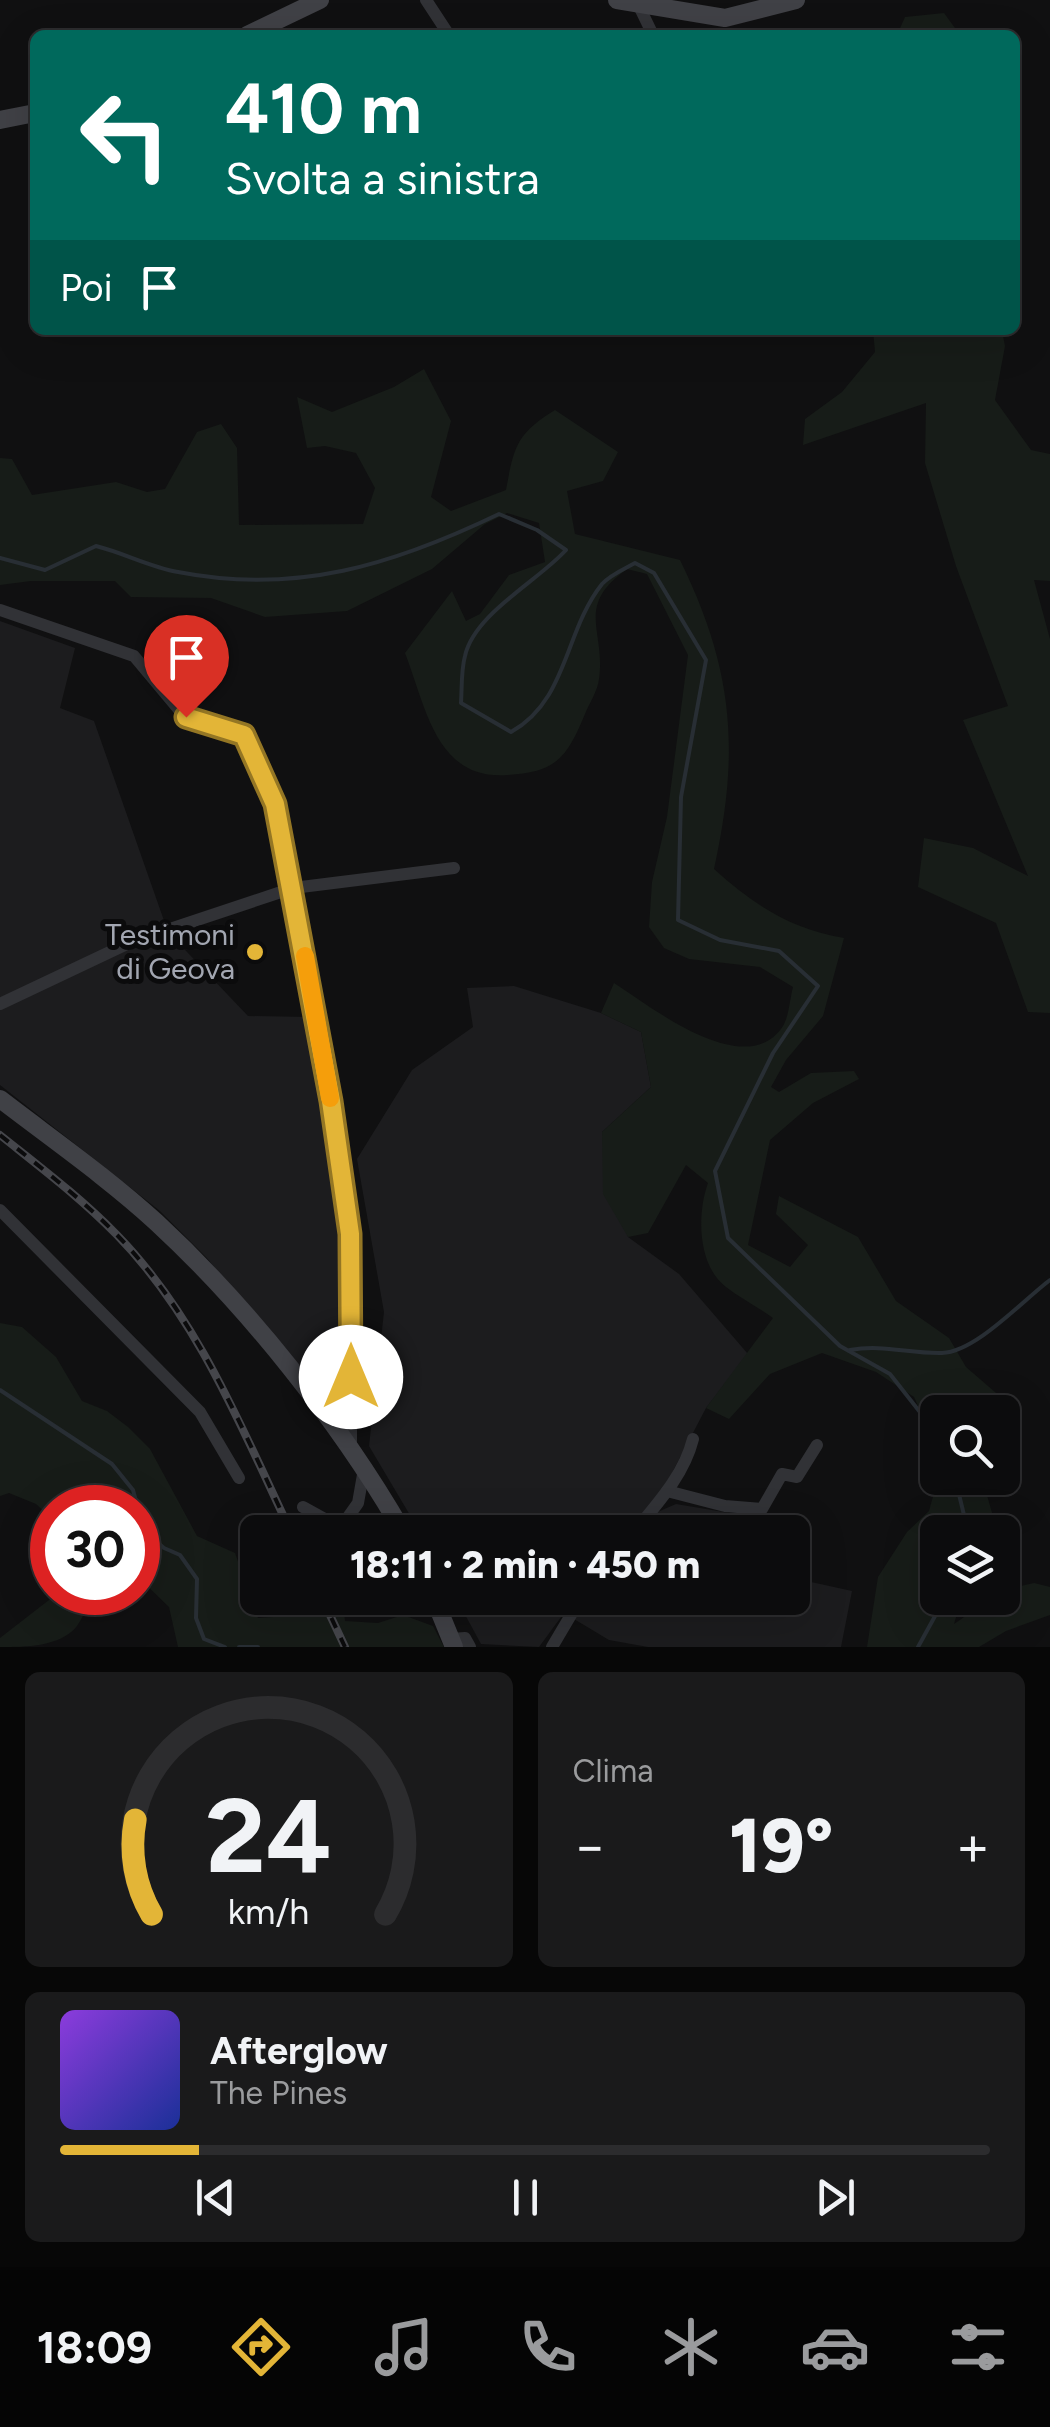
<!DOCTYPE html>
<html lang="it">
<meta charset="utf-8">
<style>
:root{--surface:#0c0c0d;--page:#1a1a1b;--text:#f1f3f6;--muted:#9a9b9d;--line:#2c2c2e;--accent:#e3b537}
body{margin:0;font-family:Figtree,sans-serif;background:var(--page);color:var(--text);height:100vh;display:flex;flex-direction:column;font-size:38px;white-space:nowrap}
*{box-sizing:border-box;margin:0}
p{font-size:32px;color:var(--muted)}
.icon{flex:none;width:55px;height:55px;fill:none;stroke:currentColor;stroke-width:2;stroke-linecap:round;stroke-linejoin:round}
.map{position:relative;height:1647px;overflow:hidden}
.drawer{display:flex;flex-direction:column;gap:25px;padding:25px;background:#070707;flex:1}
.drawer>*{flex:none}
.hud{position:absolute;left:30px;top:30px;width:990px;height:305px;border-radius:15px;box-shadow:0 10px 40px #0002,0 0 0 2px var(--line);background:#00695c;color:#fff;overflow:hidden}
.fabs{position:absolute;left:920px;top:1395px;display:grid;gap:20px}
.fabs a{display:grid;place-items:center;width:100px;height:100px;border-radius:15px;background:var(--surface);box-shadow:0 10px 40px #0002,0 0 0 2px var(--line);font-size:50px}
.speed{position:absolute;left:30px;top:1485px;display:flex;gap:20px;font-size:50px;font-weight:700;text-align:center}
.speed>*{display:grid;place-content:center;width:130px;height:130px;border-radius:50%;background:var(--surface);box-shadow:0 10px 40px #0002,0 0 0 2px var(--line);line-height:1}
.speed .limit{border:15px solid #d22;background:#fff;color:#111}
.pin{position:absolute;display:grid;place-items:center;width:85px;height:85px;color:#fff;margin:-102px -42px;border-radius:50% 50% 50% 0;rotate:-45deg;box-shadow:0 0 10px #0007}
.pin .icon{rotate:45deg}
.me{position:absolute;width:110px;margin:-55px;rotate:0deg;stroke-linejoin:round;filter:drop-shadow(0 0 8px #0008)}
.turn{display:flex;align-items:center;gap:35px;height:210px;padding:0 30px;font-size:45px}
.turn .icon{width:130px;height:130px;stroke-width:2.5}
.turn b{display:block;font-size:70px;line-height:85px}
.then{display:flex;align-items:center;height:95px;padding:0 30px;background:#0003;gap:20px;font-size:38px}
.big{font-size:75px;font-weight:800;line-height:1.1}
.drawer .widget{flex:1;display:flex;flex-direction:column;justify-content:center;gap:15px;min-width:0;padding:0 35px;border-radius:15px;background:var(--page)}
.drawer .dial{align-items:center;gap:0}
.dial svg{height:260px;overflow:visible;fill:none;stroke:var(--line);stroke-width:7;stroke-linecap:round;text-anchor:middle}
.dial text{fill:var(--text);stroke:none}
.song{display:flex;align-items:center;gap:30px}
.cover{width:120px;height:120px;border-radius:15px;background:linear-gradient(135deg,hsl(270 70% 55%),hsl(230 70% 35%))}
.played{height:10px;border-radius:5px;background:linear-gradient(90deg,var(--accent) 15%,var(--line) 15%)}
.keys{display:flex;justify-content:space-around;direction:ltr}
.heat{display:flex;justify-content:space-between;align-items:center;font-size:55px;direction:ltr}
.drawer .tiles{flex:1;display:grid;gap:25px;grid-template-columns:1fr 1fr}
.widget:last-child{grid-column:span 2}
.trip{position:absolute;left:240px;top:1515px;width:570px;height:100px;border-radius:15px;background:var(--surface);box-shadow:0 10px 40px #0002,0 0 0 2px var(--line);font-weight:800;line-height:100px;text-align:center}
.menu{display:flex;height:160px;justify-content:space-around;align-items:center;background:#050505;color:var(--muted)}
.menu .icon{width:70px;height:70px}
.menu .active{color:var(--accent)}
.menu b{font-size:45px;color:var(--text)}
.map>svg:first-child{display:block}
.built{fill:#1c1c1e}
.green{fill:#171c18}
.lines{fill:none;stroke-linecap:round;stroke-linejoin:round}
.stream{stroke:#282e34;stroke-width:4}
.street{stroke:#313236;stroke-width:12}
.secondary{stroke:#404146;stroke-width:18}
.rail-casing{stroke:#45464b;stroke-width:8}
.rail{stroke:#0b0b0c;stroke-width:4;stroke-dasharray:11;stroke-linecap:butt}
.route-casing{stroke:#947624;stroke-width:25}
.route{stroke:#e3b537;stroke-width:18}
.slow{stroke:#f59e0b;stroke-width:18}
.poi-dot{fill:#e3b537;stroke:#0b0b0c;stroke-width:4}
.labels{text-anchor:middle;stroke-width:10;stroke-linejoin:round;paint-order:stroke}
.poi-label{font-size:30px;fill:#a2a6b1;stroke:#0b0b0c;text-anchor:end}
</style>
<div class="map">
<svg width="1050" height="1647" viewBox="0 0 1050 1647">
<rect width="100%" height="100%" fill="#101011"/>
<!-- built -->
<g class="built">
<path d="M0,621l75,27 -15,60 34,13 74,211 80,84 61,1 35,229 2,109 -11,59 -129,-157 -46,-46 -160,-126z"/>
<path d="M514,986l87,27 40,19 10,55 -49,45 26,105 51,37 69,80 -42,54 -43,82 -35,42h-208l-51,-86 15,-134 -27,-153 55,-89 61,-43 -6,-39z"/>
<path d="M676,1504l120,20 -3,18 -1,-10h-153l14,-18z"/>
<path d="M793,1578l59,13 -11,56h-193l-39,-7 -35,-21 16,-21h202z"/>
<path d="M456,1598h119l-36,49 -58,-3z"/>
</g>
<!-- green -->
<g class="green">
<path d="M944,13l16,22h-63l8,-18z"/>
<path d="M873,330h129l3,16 -10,54 36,50 19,4v127l-16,-1 16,59v374l-22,-1 -32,-89 -78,-36 6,-49 49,10 55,28 -65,-156 45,-14 -52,-140 -31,-103 1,-60 -123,42 2,-26 37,-27 33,-40z"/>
<path d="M424,369l27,52 -20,76 20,14 55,-21c8,-43 10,-56 49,-80l63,42 -15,29 -36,10 8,43 105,26c54,110 60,191 34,309 40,36 77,60 130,69l-21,78 -37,44 -15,27 8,5 32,-19 43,-2 5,8 -46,24 -43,37 -22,105 42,22 18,-22 -32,-31 3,-18 79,41 38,64 53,37 17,29 44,38 -5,27 -3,-20h-64l-1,35 -23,-50 -38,-25 -54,-19 -52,21 -41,45 -23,-11 67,-90c-15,-11 -33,-20 -47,-31 -29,-22 -29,-74 -18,-104l-22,-18 -38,68 -20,4 -25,-43 -1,-62 49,-45 -10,-55 -40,-19 13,-30c36,23 132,100 169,43 6,-10 7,-28 10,-39l-33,-20 -71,-8 -25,-11 -15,-21 3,-45 15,-65 21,-162 -41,-81 -20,-5c-53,38 -21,61 -28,110 -1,11 -10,25 -14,35 -18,43 -28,58 -77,61 -72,6 -82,-68 -103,-122l47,-62 14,30 14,-7 29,-39 36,-13 -6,-39 -32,-10 -22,11 -53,45 -85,42 -82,6 -54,-19 -80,-1 -16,-16h-84l-31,4v-127l12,1 20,36 84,-13 31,10 18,-3 32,-57 24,-8 16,24 2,77 124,-1 12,-36 -19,-35 -31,-7 -18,2 -10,-51 35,15 62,-25z"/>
<path d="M0,1323l22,4 34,30 26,44 25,10 21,16 22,22 47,87 38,17 23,65 59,-4 -2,-16h27l3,23 33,2 25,-8 30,11 11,21h-266l-9,-40 -31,-30v-69l-25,-1 2,-7 -12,7 -51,1v11l-16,-15 -27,-11 -9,3z"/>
<path d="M938,1478h44l13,45 -6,9h-51v66h24l-8,26 38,-26h10l1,-8 31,-7 16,4v28l-44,16 -27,16h-112l11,-70 29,-45 22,-21z"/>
<path d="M58,1593h42c-14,9 -14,21 -23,33 -17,21 -51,21 -77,21v-9z"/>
</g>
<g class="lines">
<!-- stream -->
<g class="stream">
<path d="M0,558l45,12 51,-24c28,7 54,21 82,26 118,23 215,-7 321,-58l38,16 29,20c-28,31 -92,64 -101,106 -4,14 -3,32 -4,47l50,29c57,-32 53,-100 91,-148 8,-9 22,-15 33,-21l19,10 52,87 -25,137 -3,123 42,20 59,11 39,35 -45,67 -58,118 13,67 112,108 50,28 48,61"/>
<path d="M850,1350c33,-6 60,4 92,3 34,-1 81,-53 108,-73"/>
<path d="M0,1390l112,74 21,26 11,41 20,17 16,7 17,24 -1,39 8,21 21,8"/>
<path d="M955,1478l9,37 -3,17"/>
<path d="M239,1647h19"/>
<path d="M918,1647l27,-49"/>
</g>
<!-- street -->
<g class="street">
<path d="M426,0l23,35"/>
<path d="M638,4l15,31"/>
<path d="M0,610l134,46 51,61 59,18 31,68 56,298 20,133v215"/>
<path d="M0,1004l131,-62 162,-54 161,-20"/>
<path d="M0,1210l200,202 39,66"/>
<path d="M667,1491l58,15 37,3 20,-35 15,3 20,-32"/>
<path d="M303,1507l29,16 14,-3 12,-17 6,-34"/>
<path d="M634,1532c23,-28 50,-57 59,-93"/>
<path d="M452,1639l13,-1 5,9"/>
<path d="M552,1647l29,-49"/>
</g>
<!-- secondary -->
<g class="secondary">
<path d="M617,0l108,18 71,-18"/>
<path d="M247,35l73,-35"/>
<path d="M0,120l35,-7"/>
<path d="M0,1099c52,40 108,79 156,123 92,85 185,202 247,310"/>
<path d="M434,1598l20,49"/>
</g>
<!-- rail casing -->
<g class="rail-casing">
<g id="rail">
<path d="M0,1135c40,32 81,63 117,100 81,83 125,194 174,297"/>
<path d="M322,1598l23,49"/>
</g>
</g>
<!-- rail -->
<use href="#rail" class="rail"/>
</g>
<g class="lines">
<!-- route casing -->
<g class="route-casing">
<path id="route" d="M186,717l58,18 31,69 56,297 19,133 1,143"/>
</g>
<!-- route -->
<use href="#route" class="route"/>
<!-- slow -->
<path class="slow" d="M305,956l25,142"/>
</g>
<!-- markers -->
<circle class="poi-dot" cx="255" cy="952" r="10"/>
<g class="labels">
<!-- poi labels -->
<g class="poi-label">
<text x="235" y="945">Testimoni<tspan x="235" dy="34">di Geova</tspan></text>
</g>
</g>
</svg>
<div class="fabs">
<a><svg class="icon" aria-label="search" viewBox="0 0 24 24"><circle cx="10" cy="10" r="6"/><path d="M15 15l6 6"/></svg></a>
<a><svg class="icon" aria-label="layers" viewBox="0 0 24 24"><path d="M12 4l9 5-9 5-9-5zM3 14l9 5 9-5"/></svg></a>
</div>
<div class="speed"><div class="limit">30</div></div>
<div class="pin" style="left:186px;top:717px;background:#d93025"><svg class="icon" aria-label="arrive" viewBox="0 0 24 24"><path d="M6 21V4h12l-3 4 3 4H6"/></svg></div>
<svg class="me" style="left:351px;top:1377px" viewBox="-20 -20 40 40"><circle r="19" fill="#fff"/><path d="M0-13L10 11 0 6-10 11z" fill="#e3b537"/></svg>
<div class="trip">18:11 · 2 min · 450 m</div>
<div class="hud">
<div class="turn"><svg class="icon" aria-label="left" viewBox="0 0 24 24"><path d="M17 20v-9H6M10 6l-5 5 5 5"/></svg><div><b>410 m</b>Svolta a sinistra</div></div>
<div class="then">Poi<svg class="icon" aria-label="arrive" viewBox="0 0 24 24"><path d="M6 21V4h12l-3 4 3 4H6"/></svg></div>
</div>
</div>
<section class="drawer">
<div class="tiles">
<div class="widget dial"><svg viewBox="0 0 100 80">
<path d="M14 69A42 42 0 1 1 86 69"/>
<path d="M14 69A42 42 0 0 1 9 40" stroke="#e3b537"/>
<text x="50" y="56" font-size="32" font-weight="700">24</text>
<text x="50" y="72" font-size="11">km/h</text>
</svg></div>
<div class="widget"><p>Clima</p>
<div class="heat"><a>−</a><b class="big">19°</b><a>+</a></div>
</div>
<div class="widget">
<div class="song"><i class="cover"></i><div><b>Afterglow</b><p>The Pines</p></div></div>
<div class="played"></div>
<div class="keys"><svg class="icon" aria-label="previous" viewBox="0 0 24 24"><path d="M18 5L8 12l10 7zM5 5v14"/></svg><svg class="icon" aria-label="pause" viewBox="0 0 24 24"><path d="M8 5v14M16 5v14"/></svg><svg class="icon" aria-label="next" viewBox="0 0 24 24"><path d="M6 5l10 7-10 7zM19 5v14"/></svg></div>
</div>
</div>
</section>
<nav class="menu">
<b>18:09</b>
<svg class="icon active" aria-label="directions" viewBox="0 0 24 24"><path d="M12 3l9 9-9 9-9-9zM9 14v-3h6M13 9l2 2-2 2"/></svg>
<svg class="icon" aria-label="music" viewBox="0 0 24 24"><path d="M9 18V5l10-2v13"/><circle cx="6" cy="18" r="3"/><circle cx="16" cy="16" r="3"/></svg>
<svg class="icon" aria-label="phone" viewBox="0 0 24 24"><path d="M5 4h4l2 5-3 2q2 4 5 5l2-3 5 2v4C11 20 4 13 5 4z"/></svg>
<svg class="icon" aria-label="climate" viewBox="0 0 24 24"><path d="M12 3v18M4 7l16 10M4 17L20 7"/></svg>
<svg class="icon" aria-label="car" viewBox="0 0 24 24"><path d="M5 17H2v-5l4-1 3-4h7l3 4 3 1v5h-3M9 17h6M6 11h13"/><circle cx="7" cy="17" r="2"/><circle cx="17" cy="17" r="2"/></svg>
<svg class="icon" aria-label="filters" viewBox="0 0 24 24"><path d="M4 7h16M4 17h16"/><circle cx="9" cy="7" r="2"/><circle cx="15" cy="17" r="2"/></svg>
</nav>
